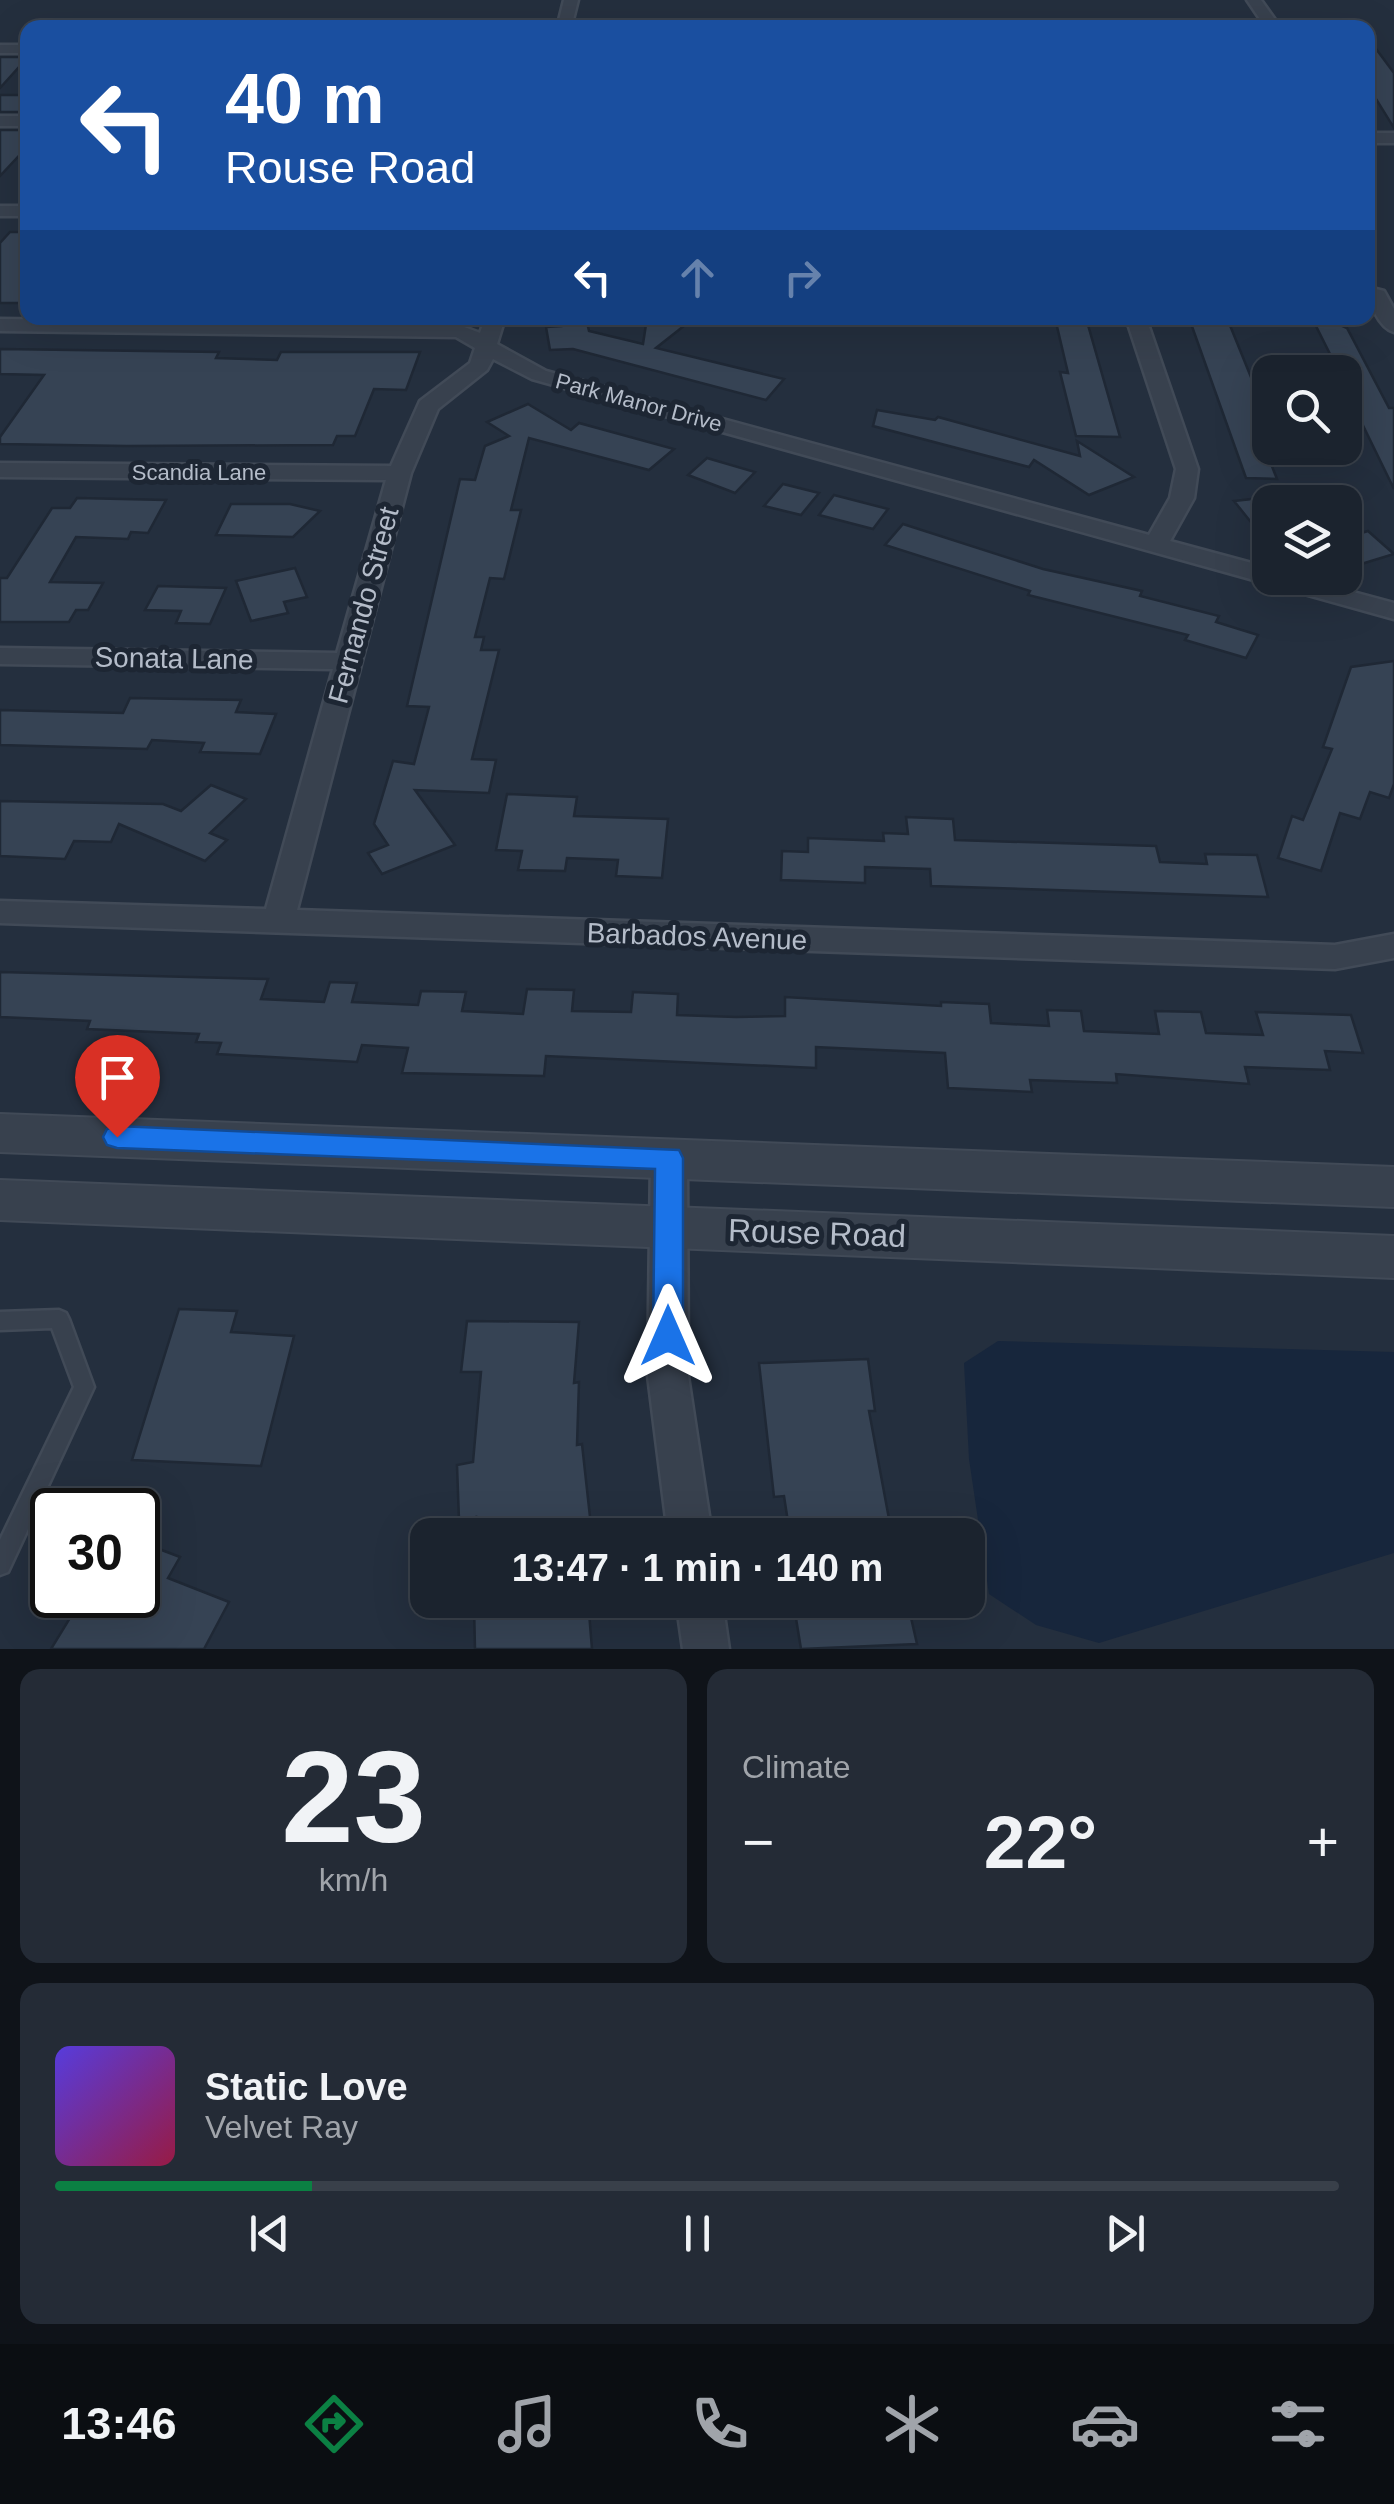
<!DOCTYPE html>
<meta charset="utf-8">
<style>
:root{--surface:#1b232e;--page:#242b36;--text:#f1f3f6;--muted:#a0a4aa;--line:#39404a;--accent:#0b8043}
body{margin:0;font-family:Arial,sans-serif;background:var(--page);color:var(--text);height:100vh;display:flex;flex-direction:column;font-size:38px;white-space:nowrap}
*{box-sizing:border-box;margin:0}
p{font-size:32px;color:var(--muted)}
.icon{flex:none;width:55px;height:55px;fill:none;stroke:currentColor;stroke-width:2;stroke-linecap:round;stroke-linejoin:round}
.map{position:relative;height:1649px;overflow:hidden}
.side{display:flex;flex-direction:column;gap:20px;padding:20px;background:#0f1319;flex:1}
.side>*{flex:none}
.banner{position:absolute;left:20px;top:20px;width:1355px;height:305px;border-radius:20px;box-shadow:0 10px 40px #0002,0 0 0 2px var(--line);background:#1a4fa0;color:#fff;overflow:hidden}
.controls{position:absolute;left:1252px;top:355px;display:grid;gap:20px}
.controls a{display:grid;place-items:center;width:110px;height:110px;border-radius:20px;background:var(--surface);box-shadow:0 10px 40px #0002,0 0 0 2px var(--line);font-size:50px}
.speed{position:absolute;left:30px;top:1488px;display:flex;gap:20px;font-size:50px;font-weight:700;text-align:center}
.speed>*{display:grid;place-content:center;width:130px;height:130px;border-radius:50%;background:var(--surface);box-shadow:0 10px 40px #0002,0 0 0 2px var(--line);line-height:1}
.speed .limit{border:5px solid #111;border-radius:15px;background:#fff;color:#111}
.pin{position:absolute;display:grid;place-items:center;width:85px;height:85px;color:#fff;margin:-102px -42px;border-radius:50% 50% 50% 0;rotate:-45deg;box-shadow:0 0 10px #0007}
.pin .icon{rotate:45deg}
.me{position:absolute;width:110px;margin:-55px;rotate:0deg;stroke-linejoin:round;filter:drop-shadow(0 0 8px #0008)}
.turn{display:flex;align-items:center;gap:35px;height:210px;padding:0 40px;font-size:45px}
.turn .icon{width:130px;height:130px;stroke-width:2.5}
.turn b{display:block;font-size:70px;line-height:85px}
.lanes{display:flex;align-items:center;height:95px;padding:0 40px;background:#0003;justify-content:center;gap:50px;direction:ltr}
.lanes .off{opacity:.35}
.big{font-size:75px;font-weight:800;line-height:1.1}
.side .card{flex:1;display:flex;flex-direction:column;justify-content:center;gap:15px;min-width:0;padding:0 35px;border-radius:20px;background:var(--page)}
.side .dial{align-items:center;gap:0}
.dial b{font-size:130px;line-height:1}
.song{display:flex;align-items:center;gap:30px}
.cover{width:120px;height:120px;border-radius:15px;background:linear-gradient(135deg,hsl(250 70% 55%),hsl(340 70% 35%))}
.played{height:10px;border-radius:5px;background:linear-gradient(90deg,var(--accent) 20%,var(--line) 20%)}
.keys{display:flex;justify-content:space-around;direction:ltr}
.heat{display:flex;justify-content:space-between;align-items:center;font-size:55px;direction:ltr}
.side .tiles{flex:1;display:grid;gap:20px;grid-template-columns:1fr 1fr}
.card:last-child{grid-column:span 2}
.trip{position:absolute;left:410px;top:1518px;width:575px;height:100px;border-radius:20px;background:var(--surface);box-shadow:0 10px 40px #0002,0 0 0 2px var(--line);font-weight:800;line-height:100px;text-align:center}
.dock{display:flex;height:160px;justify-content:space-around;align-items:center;background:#0b0e12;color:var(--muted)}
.dock .icon{width:70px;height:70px}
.dock .on{color:var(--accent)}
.dock b{font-size:45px;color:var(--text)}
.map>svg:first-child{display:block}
.water{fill:#17263c}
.building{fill:#364354;stroke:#1f2835;stroke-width:2.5}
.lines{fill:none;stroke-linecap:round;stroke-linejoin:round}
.service-casing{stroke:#414a57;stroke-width:5}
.minor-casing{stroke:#414a57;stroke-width:5}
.tertiary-casing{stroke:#414a57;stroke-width:4}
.service{fill:#38414e;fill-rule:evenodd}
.minor{fill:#38414e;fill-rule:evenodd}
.tertiary{fill:#38414e;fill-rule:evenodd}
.route{fill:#1a73e8;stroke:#114b97;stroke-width:2.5}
.labels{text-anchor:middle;stroke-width:10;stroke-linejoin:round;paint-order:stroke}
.far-street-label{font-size:22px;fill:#b4bcc9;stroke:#1d2633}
.street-label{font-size:28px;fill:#b4bcc9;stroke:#1d2633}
.near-street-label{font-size:32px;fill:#b4bcc9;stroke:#1d2633}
</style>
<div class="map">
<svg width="1394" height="1649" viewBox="0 0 1394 1649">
<rect width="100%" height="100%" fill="#242f3e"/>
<!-- water -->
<path class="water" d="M998,1341l396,11v201l-295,90 -63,-18 -47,-31 -20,-135 -5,-96z"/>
<!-- building -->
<g class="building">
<path d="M1368,38l26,35v55l-26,-42z"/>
<path d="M0,57h28l-28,31z"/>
<rect x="0" y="95" width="28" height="17"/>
<path d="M0,130h28v16l-28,30z"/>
<path d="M10,232h18v71h-28v-60z"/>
<path d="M586,318l3,13 54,13 4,-26h47l-38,30 128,31 -18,21 -193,-51 -23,1 -4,-23 15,-1 -1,-6z"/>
<path d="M1055,318h31l34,119 -44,-1 -16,-64 8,1z"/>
<path d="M1189,318h38l43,106 -14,2 21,53 -31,-1z"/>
<path d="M1312,318h13l22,10 42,80h5v81l-40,-82 -9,-35h-6z"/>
<path d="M0,349l219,3 -3,6 61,2 4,-8h139l-14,38 -32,-1 -19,47h-18l-4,9 -206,1 -127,-2v-7l44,-62 -44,-1z"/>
<path d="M528,404l43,26 8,-7 95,26 -25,21 -120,-32 -18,72h10l-17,69 -14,-1 -15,59h9l-3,13h18l-27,109 24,1 -7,33 -74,-3 40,55 -73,29 -14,-21 20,-8 -14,-21 19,-63 21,3 15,-57 -22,-1 53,-227 15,1 10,-34 24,-10 -22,-14z"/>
<path d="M877,410l58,10 3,-3 142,39 -3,-15 57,36 -45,18 -55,-35 -5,7 -156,-41z"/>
<path d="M707,458l48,14 -20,21 -47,-18z"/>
<path d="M783,484l36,9 -18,22 -37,-9z"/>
<path d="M834,495l54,14 -15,20 -54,-14z"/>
<path d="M1270,497v49l-36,-45z"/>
<path d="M77,498l89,2 -18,33 -17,-1 -3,7 -52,-2 -26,45 53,1 -15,27h-12l-7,12h-69v-44h7l45,-70h18z"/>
<path d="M231,504h59l30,7 -27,26 -77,-2z"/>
<path d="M903,524l140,45 99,22 -2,5 79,20 -3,6 42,13 -12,23 -61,-18 3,-5 -160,-40 2,-4 -145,-46z"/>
<path d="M1368,531l26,23 -36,11 -13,-10v-17z"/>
<path d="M295,568l12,29 -23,5 4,11 -37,8 -15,-40z"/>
<path d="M158,586l68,2 -16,36 -34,-1 5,-12 -36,-1z"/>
<path d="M1394,661v123l-5,14 -19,-6 -10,27 -20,-6 -19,58 -43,-13 14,-42 11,4 29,-71 -9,-2 28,-80z"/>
<path d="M130,698l111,2 -5,12 40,2 -16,40 -60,-2 4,-9 -52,-3 -5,9 -147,-4v-35l123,3z"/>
<path d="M211,785l35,14 -36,34 17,7 -22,21 -86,-37 -8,18 -37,-1 -9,18 -65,-3v-55l163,3 18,7z"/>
<path d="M507,794l70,3 -3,19 94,3 -6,59 -46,-2 2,-16 -51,-2 -2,13 -47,-1 4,-19 -26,-1z"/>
<path d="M906,817l47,2 2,21 201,6 4,16 47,2 -2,-10 52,1 11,42 -337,-11 -1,-17 -65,-2v16l-84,-3 1,-29 26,1v-14l76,3 -1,-8 25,1z"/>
<path d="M0,972l268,7 -7,20 63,3 6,-20 27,1 -5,19 66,3 3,-14 45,1 -4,19 61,3 4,-25 47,1 -2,21 59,1 2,-20 45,2 -1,21 59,2 49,-1v-19l156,9v-4l48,2 2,19 58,3 -2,-16 34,1 3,20 75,3 -4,-23 46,1 5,21 57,2 -7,-23 95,3 12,38 -38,-2 5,19 -85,-3 4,17 -133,-10 1,9 -87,-3 2,12 -84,-4 -3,-35 -129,-6v21l-270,-12 -2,20 -142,-3 6,-25 -46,-3 -5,17 -140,-8 4,-11 -25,-1 3,-8 -112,-5 3,-8 -90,-4z"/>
<path d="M179,1309l58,2 -6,21 63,4 -33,130 -129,-6z"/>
<path d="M467,1321l112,1 -5,61 5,-1 -2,63 5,-1 10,91h-116v-18l-17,3 -2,-55 16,-3 8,-90h-20z"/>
<path d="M868,1359l7,52h-6l23,124h-102l-6,-39 -10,1 -15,-134z"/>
<path d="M138,1541l42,16 -12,21 61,24 -25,47h-153l33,-54h54z"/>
<path d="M520,1600h68l4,49h-117l-1,-43z"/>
<path d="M793,1600h114l10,44 -116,5z"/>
</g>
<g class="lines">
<!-- service casing -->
<g class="service-casing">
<path id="service" d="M59,1310l7,3 3,6 25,68 -86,185 -8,3v-35l74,-153 -22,-59 -52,2v-18z"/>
</g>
<!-- minor casing -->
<g class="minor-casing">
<g id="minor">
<path d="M564,0h14l-7,28h-14z"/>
<path d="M1247,0h14l20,28h-15z"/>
<rect x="0" y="45" width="28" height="8"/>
<rect x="0" y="116" width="28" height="10"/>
<rect x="1368" y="133" width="26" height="10"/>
<rect x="0" y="206" width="28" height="10"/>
<path d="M1368,287l16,4 10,18v23c-15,-4 -26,-30 -26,-45z"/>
<path d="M485,318h20l-8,26 49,27 603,164 21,-37 6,-29 -50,-151h20l52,151 -4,29 -24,43 100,27v10h31l93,25v16l-862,-240 -39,-20 -6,11 -49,39 -27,64 -114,437 1038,35 59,-11v24l-59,11 -1335,-46v-22l266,8 67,-240 -333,-5v-16l337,5 49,-173 -386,-3v-14l391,3 29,-65 50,-38 5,-15 -19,-11 -456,-6v-12l459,6 21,8z"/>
<path d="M669,1143l13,4 5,11 1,218 24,159h-44l-20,-159 3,-218 5,-11z"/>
<path d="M676,1600h46l7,49h-46z"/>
</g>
</g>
<!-- tertiary casing -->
<g class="tertiary-casing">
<g id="tertiary">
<path d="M0,1114l1394,53v40l-1394,-55z"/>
<path d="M0,1180l1394,56v42l-1394,-58z"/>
</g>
</g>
<!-- service -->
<use href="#service" class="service"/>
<!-- minor -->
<use href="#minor" class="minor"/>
<!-- tertiary -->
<use href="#tertiary" class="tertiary"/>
</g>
<!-- route -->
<path class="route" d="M117,1126l562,24 4,8v178l-4,10 -11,4 -11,-4 -4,-10 2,-167 -538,-21 -10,-3 -4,-8 4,-8z"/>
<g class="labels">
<!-- far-street labels -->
<g class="far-street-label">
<text transform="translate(639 402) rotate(15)" y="8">Park Manor Drive</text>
<text x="199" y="480">Scandia Lane</text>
</g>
<!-- street labels -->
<g class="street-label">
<text transform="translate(363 605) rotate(-75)" y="10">Fernando Street</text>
<text transform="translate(174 658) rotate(1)" y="10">Sonata Lane</text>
<text transform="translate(697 936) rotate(2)" y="10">Barbados Avenue</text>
</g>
<!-- near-street labels -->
<g class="near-street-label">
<text transform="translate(817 1233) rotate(2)" y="11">Rouse Road</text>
</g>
</g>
</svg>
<div class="controls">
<a><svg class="icon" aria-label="search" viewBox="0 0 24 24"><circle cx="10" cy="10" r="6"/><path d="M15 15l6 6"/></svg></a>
<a><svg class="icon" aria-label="layers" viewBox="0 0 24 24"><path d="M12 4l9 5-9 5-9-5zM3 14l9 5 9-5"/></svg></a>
</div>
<div class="speed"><div class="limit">30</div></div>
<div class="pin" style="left:117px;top:1137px;background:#d93025"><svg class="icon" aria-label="arrive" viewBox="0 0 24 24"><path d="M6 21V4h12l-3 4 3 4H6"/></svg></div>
<svg class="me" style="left:668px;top:1336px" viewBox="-20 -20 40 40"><path d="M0-17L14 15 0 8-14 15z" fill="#1a73e8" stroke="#fff" stroke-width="4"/></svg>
<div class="trip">13:47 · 1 min · 140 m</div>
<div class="banner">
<div class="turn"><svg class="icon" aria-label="left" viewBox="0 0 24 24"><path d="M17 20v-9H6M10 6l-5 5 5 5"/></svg><div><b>40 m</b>Rouse Road</div></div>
<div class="lanes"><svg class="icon" aria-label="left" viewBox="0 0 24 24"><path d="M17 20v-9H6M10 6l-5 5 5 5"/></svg><svg class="icon off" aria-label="ahead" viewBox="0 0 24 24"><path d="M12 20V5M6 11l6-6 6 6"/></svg><svg class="icon off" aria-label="right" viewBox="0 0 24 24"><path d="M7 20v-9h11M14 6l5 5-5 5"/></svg></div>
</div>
</div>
<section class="side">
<div class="tiles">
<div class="card dial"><b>23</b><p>km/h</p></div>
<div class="card"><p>Climate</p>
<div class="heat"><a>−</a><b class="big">22°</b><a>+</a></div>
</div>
<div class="card">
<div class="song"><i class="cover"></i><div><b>Static Love</b><p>Velvet Ray</p></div></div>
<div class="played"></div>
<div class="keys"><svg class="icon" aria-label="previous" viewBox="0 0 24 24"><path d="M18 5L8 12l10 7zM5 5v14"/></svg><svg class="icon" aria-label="pause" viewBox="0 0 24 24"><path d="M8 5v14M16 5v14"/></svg><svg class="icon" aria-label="next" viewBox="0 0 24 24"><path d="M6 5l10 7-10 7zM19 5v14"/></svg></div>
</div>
</div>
</section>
<nav class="dock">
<b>13:46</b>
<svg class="icon on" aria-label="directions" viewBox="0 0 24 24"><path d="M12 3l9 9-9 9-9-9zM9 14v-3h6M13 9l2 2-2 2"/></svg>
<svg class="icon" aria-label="music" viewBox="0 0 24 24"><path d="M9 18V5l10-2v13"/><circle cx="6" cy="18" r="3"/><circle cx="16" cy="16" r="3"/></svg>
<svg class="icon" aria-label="phone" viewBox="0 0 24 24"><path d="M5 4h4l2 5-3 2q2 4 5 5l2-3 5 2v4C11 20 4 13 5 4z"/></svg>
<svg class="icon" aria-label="climate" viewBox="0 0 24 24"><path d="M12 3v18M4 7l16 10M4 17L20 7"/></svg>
<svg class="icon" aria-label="car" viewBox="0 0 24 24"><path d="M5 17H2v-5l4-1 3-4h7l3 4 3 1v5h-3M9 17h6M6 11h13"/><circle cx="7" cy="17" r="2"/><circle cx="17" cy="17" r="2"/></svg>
<svg class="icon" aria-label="filters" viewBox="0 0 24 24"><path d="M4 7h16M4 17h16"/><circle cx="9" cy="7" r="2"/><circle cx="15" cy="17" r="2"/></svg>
</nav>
